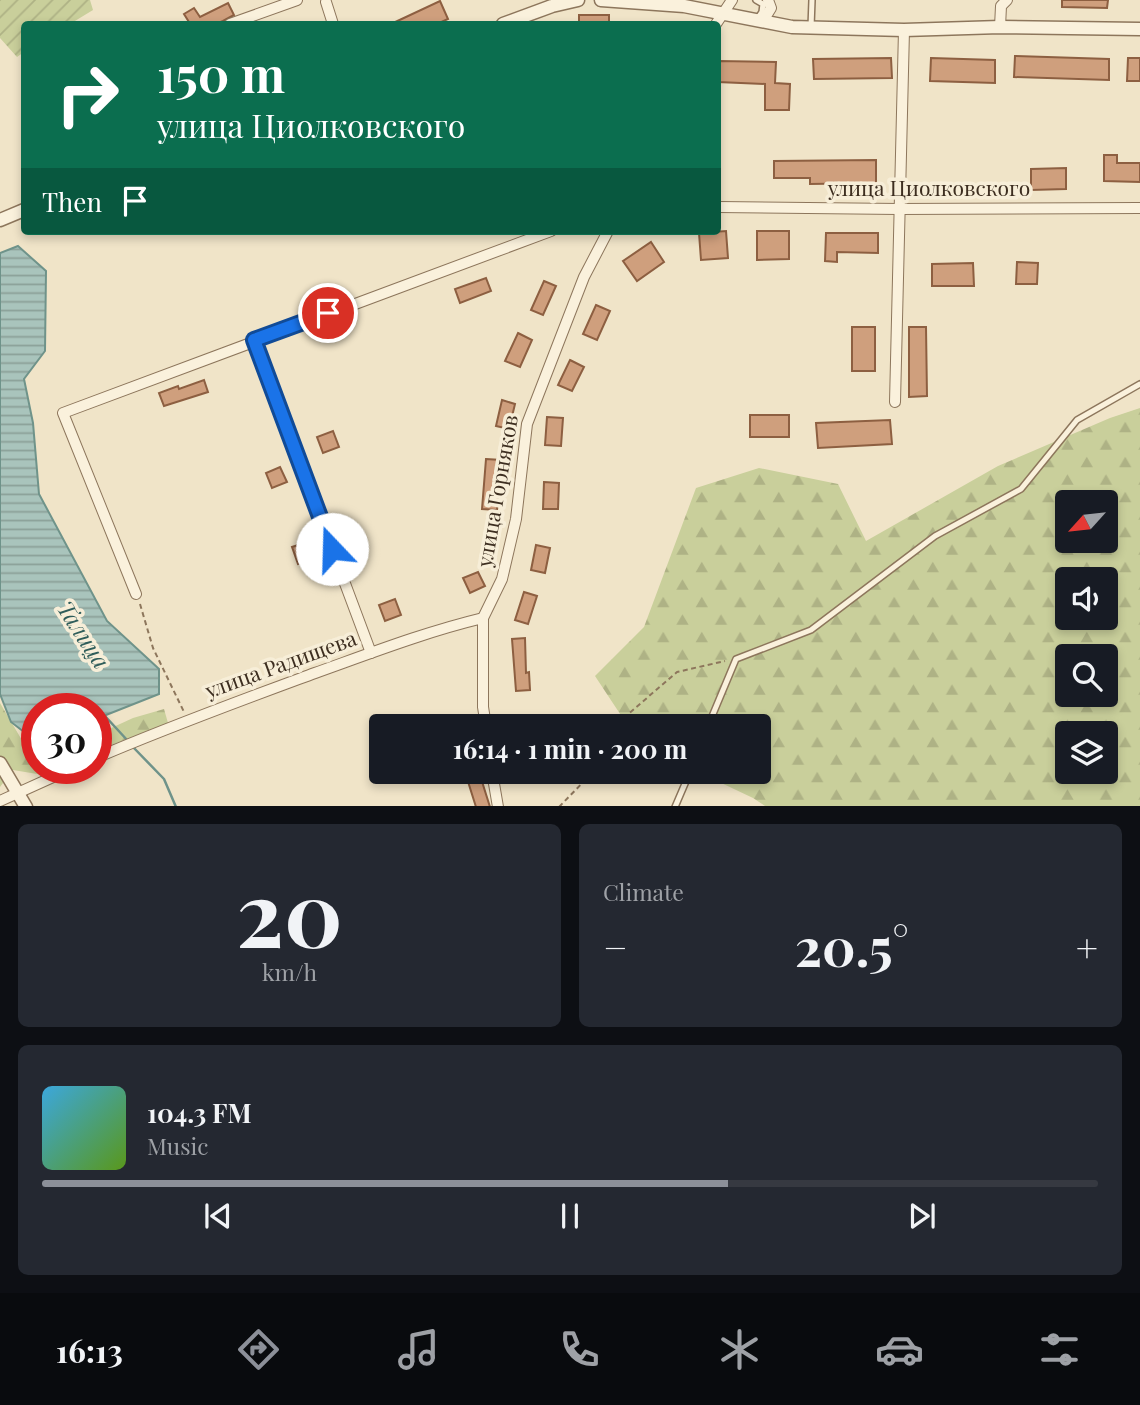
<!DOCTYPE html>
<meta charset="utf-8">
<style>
:root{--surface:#171b24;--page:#242831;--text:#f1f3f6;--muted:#9ea1a6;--line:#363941;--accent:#8c9099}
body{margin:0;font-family:"Playfair Display",serif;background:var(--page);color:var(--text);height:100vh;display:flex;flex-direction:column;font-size:26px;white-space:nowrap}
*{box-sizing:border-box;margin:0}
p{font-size:23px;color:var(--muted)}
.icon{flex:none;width:38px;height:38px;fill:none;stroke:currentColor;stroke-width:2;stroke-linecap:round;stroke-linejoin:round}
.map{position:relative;height:806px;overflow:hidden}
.sheet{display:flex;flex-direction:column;gap:18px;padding:18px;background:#0d0f14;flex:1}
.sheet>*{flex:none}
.hud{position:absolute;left:21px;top:21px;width:700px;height:214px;border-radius:7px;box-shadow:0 4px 10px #0003;background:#0b6e4f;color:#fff;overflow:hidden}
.needle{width:46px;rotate:243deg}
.fabs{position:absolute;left:1055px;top:490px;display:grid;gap:14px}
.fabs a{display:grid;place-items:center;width:63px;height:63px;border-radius:7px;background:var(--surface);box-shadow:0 4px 10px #0003;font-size:35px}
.speed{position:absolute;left:21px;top:693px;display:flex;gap:14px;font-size:35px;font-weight:700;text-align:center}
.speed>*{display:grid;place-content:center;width:91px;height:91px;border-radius:50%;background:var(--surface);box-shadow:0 4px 10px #0003;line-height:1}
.speed .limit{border:10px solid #d22;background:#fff;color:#111}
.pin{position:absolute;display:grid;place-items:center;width:60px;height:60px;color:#fff;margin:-30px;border:4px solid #fff;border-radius:50%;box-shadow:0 2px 7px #0007}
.me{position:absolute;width:77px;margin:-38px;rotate:339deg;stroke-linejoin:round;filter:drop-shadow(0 0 5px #0008)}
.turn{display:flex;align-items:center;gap:24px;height:147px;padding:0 21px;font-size:32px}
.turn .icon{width:91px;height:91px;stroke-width:2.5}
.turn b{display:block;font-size:49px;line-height:60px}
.then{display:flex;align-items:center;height:66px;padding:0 21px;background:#0003;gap:14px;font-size:26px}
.big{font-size:52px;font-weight:700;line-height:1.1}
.sheet .card{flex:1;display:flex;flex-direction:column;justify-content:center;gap:10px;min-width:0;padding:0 24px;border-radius:10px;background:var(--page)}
.sheet .dial{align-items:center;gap:0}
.dial b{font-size:91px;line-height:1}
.song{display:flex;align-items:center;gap:21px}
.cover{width:84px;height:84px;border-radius:10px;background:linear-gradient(135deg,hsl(200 70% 55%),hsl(90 70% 35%))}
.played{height:7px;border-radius:4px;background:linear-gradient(90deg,var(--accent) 65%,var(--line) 65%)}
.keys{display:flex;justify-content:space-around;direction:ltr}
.heat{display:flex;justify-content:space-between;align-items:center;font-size:38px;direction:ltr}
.sheet .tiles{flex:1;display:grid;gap:18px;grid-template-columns:1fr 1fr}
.card:last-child{grid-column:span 2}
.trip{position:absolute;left:369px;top:714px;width:402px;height:70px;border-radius:7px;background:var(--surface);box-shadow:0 4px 10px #0003;font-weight:700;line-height:70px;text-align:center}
.tab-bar{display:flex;height:112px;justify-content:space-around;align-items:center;background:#090b0e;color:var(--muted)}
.tab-bar .icon{width:49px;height:49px}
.tab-bar .selected{color:var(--accent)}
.tab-bar b{font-size:32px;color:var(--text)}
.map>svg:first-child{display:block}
.forest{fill:url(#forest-firs);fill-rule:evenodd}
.garden{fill:url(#garden-furrows)}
.water{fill:url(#water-rules);stroke:#6f938a;stroke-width:2}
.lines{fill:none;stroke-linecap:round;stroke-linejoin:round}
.stream{stroke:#6f938a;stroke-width:2.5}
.building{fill:#cf9f7d;stroke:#8d5f41;stroke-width:2}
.service-casing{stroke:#8d765c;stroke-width:8}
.minor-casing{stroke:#8d765c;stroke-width:12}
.tertiary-casing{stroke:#8d765c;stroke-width:15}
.path{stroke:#8d765c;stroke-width:2;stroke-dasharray:5 3.5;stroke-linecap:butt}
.service{stroke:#faf1dc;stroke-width:5}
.minor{stroke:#faf1dc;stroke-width:10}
.tertiary{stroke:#faf1dc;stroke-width:12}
.route-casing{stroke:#114b97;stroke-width:18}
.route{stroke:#1a73e8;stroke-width:12}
.labels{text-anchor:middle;stroke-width:7;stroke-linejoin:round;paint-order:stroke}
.street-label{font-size:21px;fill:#3d2e20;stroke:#f7eed8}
.water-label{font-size:23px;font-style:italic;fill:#2f5d5a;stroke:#f7eed8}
</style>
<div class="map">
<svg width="1140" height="807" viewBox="0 0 1140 807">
<defs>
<pattern id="forest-firs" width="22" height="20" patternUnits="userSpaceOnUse" patternTransform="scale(1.75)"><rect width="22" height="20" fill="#c9cf9b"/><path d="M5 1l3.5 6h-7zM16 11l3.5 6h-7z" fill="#aeb285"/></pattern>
<pattern id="garden-furrows" width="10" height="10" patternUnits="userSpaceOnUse" patternTransform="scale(1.75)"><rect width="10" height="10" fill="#c9cf9b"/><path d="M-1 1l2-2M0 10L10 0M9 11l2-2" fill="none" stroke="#aeb285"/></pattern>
<pattern id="water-rules" width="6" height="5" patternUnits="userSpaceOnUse" patternTransform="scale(1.75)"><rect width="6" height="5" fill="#a9c4bc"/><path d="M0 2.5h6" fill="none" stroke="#8ba098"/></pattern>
</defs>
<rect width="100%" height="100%" fill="#f0e4c8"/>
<!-- forest -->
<g class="forest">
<path d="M1140,408v398h-375l-12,-8 -55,-26h62v-46h-132l-33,-50 49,-49 52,-139 63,-20 79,16 28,57 132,-75 112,-48zM1068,502h38v39h-38zM1068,579h38v39h-38zM1068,656h38v39h-38zM1068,733h38v39h-38z"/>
<path d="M0,703l26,44 11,9v12h12l-12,6 -24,-4 -13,17z"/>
<path d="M164,709l4,14 -72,28v-16l37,-17z"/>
</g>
<!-- garden -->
<path class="garden" d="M0,0h90l3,10 -23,14h-46v28l-7,5 -17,-19z"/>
<!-- water -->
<path class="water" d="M18,246l28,25 -1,80 -21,28 9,44 6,71 68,127 52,48v25l-63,25v-10h-59v33l-26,-20 -11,-28v-441z"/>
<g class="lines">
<!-- stream -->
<g class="stream">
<path d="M104,715l24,26"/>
<path d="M132,746l32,33 12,28"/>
</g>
</g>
<!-- building -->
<g class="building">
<path d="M1062,0h46l-1,8 -45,-1z"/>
<path d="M440,1l8,18 -11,5h-46z"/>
<path d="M228,3l6,12 -11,6 -7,3h-31l4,-2 -5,-8 10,-6 6,9z"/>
<rect x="579" y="15" width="30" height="9"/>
<path d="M1015,56l94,3v21l-95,-3z"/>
<path d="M891,58l1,20 -78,1 -1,-20z"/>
<path d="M931,58l64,2v23l-65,-2z"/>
<path d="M1128,58h12v23h-13z"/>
<path d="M718,61l58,1 -1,21 15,1 -1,26h-24v-26l-47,-2z"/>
<path d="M1104,155h13v8h23v19l-36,-1z"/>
<path d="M876,160v23l-66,1v-6h-36v-17z"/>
<path d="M1066,168v21l-35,1v-21z"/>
<path d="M726,231l2,27 -27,2 -2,-27z"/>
<path d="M757,231h32v28l-32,1z"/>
<path d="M826,233h52v20l-41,-1v10l-12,-1z"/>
<path d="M651,242l13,20 -27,19 -14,-20z"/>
<path d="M1017,262l21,1 -1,21h-21z"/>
<path d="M973,263l1,23h-42v-22z"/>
<path d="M486,278l5,13 -31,12 -5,-14z"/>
<path d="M544,281l12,5 -13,29 -12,-5z"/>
<path d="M596,305l14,6 -13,29 -14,-6z"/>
<rect x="852" y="327" width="23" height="44"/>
<path d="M909,327h17l1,69 -18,1z"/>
<path d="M518,333l14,7 -12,27 -15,-6z"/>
<path d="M570,360l14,7 -12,24 -14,-6z"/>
<path d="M204,380l4,12 -44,14 -5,-13 19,-7 1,3z"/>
<path d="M502,400l13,4 -6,25 -13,-3z"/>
<rect x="750" y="415" width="39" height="22"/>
<path d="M547,417l16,1 -2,28 -16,-1z"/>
<path d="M890,420l2,24 -74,4 -2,-25z"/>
<path d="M333,431l6,16 -16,6 -6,-16z"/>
<path d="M486,459l15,1 -4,50 -15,-1z"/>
<path d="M280,467l7,15 -15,6 -6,-15z"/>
<path d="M544,482l15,1 -1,26h-15z"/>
<path d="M308,542l6,16 -16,6 -6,-17z"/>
<path d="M536,545l14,3 -5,25 -14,-3z"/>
<path d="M478,572l7,14 -15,7 -7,-15z"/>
<path d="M524,592l13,4 -9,28 -13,-4z"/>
<path d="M395,599l6,16 -16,6 -6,-16z"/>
<path d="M525,638l1,35 3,-1 1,18 -14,1 -4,-52z"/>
<path d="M465,772h14l11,35h-14z"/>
</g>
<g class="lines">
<!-- service casing -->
<g class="service-casing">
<g id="service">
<path d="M756,0l7,4 -1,8 -4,6"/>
<path d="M811,27l1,-27"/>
<path d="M708,726l28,-67 75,-29 124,-94 86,-47 56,-69 63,-36"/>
<path d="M675,807l15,-35"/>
</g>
</g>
<!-- minor casing -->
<g class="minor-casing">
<g id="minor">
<path d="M326,2l7,22"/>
<path d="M757,20l9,-4 5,-8 -3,-8"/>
<path d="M230,24l67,-24"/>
<path d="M716,24l16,-24"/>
<path d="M1000,27l1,-21 6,-6"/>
<path d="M718,207l181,2 241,-1"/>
<path d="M254,340l117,313"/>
<path d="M895,402l9,-372"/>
<path d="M136,594l-73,-181 488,-182"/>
<path d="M486,726l-3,-19v-89l19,-39 14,-60 11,-95 57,-147 24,-46"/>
<path d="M96,758c72,-31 146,-58 219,-85 56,-20 110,-41 168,-55"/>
<path d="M492,772l6,35"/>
<path d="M0,801l73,-33"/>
</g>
</g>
<!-- tertiary casing -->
<g class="tertiary-casing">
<g id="tertiary">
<path d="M601,0l83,6 108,21 112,3 96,-3 140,2"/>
<path d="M503,24l49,-18 26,-6"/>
<path d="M0,220l24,-10"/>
<path d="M0,763l26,44"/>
</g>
</g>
<!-- path -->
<g class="path">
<path d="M140,604l13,44 31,64"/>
<path d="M620,726l6,-10 51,-44 48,-11"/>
<path d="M559,807l34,-35"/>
</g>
<!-- service -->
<use href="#service" class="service"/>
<!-- minor -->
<use href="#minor" class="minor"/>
<!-- tertiary -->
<use href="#tertiary" class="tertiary"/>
</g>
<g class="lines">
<!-- route casing -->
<g class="route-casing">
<path id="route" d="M328,313l-74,27 78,209"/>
</g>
<!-- route -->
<use href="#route" class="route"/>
</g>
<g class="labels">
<!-- street labels -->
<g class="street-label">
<text x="929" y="196">улица Циолковского</text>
<text transform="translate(498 491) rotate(-80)" y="7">улица Горняков</text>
<text transform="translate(281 665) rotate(-20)" y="7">улица Радищева</text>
</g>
<!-- water labels -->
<g class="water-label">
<text transform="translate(83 635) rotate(57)" y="8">Талица</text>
</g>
</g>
</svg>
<div class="fabs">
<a><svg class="needle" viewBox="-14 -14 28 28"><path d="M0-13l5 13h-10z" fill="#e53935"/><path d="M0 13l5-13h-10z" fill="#9ea1a6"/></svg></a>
<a><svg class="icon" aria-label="sound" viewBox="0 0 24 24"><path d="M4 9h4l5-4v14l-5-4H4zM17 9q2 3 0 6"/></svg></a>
<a><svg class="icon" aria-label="search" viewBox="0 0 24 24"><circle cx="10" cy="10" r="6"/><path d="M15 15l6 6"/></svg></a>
<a><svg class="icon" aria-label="layers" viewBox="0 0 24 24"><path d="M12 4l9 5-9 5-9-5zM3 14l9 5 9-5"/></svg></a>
</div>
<div class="speed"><div class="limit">30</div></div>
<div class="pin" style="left:328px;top:313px;background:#d93025"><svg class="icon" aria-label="arrive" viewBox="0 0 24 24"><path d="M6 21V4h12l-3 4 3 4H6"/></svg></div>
<svg class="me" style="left:332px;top:549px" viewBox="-20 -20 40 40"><circle r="19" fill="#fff"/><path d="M0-13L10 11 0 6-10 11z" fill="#1a73e8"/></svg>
<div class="trip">16:14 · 1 min · 200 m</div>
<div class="hud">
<div class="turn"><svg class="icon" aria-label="right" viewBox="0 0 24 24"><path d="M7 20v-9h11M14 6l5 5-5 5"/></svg><div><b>150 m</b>улица Циолковского</div></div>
<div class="then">Then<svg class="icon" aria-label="arrive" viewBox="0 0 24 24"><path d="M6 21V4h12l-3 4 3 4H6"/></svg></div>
</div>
</div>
<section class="sheet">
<div class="tiles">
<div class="card dial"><b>20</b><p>km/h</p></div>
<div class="card"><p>Climate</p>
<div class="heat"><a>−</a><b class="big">20.5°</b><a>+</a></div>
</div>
<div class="card">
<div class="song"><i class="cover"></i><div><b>104.3 FM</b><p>Music</p></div></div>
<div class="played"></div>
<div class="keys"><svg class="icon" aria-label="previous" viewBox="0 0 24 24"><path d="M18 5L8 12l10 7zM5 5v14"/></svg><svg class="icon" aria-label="pause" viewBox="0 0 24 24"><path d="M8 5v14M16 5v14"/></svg><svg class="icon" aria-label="next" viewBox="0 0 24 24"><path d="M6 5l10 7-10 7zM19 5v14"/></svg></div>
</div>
</div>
</section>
<nav class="tab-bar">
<b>16:13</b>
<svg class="icon selected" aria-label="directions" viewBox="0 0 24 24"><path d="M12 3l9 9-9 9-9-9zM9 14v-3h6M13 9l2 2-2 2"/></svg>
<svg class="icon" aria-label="music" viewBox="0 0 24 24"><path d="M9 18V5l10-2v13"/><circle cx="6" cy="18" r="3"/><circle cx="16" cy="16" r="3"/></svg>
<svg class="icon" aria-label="phone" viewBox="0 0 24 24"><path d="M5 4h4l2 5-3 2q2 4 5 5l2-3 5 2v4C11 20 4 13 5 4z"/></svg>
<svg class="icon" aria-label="climate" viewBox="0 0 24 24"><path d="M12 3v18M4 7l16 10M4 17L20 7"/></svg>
<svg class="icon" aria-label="car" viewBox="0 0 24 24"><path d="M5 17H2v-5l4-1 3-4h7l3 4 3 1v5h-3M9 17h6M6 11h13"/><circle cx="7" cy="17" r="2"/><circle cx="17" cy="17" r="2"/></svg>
<svg class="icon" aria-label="filters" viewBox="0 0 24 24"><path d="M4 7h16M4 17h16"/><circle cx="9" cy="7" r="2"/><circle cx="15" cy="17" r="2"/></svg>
</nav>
